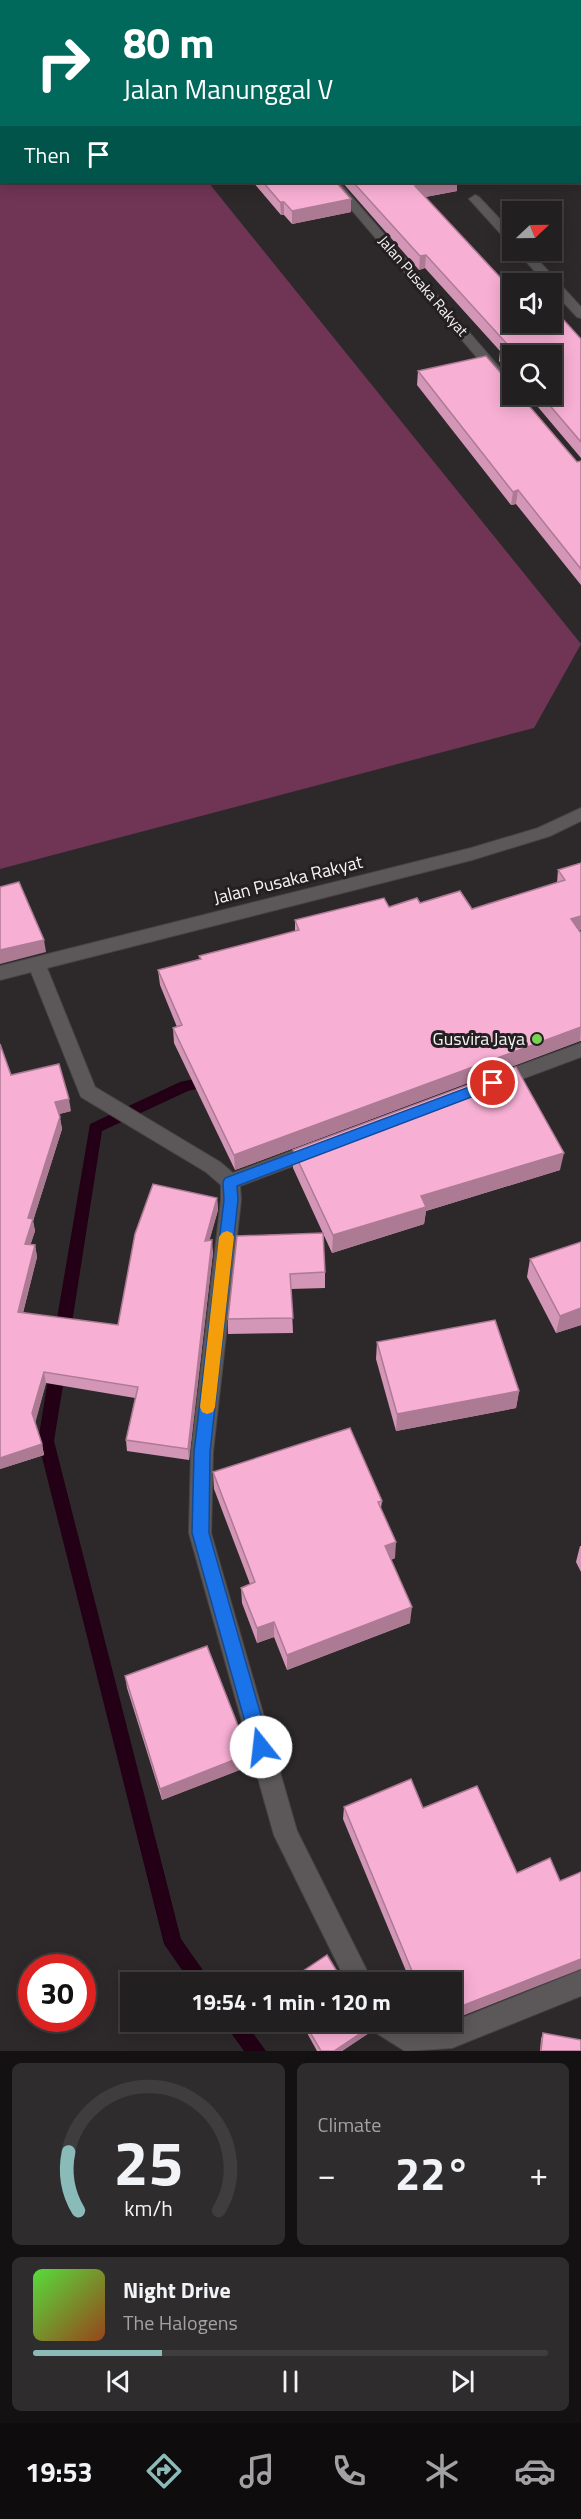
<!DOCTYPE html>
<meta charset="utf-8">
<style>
:root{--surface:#221f20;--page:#2e2c2d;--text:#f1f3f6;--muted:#a2a2a5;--line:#3f3d3e;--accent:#8bbbb9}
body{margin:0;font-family:"Titillium Web",sans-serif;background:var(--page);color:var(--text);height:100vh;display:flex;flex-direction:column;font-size:22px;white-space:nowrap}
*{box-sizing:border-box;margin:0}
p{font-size:20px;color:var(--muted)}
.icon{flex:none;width:33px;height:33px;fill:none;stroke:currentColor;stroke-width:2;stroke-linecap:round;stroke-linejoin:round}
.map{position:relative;height:2051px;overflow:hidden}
.details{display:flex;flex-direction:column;gap:12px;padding:12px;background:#131112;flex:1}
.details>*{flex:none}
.hud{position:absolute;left:0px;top:0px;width:582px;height:183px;box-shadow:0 3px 15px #0003,0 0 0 2px var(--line);background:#00695c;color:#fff;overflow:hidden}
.needle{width:39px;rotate:68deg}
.tools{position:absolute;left:502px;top:201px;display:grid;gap:12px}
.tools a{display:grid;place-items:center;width:60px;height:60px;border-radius:0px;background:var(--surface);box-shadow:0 3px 15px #0003,0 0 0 2px var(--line);font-size:30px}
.speed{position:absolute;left:18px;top:1954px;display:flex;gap:12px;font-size:30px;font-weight:700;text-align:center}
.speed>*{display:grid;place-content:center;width:78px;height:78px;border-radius:50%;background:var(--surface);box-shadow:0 3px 15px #0003,0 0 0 2px var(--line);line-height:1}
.speed .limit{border:9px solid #d22;background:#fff;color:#111}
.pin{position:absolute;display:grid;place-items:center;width:51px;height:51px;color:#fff;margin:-26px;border:3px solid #fff;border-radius:50%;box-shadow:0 2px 6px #0007}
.me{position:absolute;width:66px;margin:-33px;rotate:344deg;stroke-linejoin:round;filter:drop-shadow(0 0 4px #0008)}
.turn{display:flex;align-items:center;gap:21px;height:126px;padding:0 24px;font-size:27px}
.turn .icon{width:78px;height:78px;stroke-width:2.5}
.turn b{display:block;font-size:42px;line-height:51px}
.then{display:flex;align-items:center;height:57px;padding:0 24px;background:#0003;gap:12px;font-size:22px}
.big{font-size:45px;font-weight:700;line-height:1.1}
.details .tile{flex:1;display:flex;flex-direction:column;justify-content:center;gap:9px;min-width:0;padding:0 21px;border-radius:9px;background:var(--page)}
.details .dial{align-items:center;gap:0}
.dial svg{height:156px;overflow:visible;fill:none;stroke:var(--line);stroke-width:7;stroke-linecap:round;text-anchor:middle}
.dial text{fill:var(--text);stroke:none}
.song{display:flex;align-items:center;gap:18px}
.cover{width:72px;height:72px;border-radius:9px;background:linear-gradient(135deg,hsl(110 70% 55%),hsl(20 70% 35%))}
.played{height:6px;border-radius:3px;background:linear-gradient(90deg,var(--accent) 25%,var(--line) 25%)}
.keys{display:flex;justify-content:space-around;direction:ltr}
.heat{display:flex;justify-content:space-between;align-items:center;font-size:33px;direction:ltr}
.details .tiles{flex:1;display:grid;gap:12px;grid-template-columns:1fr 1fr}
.tile:last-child{grid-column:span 2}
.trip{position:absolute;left:120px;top:1972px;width:342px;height:60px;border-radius:0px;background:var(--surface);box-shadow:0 3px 15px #0003,0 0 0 2px var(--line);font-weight:700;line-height:60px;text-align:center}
.dock{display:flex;height:96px;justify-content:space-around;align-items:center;background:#0e0c0d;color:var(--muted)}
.dock .icon{width:42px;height:42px}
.dock .on{color:var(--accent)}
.dock b{font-size:27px;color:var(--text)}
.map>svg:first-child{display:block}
.green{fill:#703455}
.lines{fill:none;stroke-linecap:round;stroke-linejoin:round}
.stream{fill:#230015;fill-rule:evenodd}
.minor-casing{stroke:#474445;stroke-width:2}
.minor{fill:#5c585a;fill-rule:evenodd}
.wall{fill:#d496b6}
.shaded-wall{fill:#ad7a94}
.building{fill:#f7afd4;stroke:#ad7a94;stroke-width:1.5}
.route{fill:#1a73e8;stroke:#114b97;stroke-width:1.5}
.slow{fill:#f59e0b}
.poi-dot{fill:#7bd156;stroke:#242022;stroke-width:2}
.labels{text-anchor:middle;stroke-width:6;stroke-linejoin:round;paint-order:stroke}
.far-street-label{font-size:15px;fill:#f6f3f4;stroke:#242022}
.street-label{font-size:18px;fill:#f6f3f4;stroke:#242022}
.poi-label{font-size:18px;fill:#f6f3f4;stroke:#242022;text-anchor:end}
</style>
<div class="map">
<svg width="581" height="2051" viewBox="0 0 581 2051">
<rect width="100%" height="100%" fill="#2d292b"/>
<!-- green -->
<path class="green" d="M0,33l2,149h206l373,462 -47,84 -534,141z"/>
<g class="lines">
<!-- stream -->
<g class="stream">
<path d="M212,1075l5,1 2,4 -2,4 -29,7 -86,40 -32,205 -3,5 -5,2 -5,-2 -3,-5 36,-212 90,-42z"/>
<path d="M58,1360l5,2 3,5 -12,74 127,498 31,44h-21l-27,-39 -126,-503 12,-74 3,-5z"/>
<path d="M223,2022h22l21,29h-22z"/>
</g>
<!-- minor casing -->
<g class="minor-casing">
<g id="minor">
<path d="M176,0h10l1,2h-10z"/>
<path d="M509,0h10l1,2h-10z"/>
<rect x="580" y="60" width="1" height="6"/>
<rect x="580" y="168" width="1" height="7"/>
<path d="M328,182h11l174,201v11h2h-7z"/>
<path d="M475,195l4,2 34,36v11l-4,-1 -38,-42 -2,-2z"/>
<path d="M516,250h13l52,57v11l-4,-1 -25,-27v-6h-6z"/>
<path d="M581,808v13l-31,15 -78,24 -425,108 48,119 125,75 13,11 82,-31 7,3 2,5 -2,5 -82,31 1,14 -28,252 -2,81 86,298 76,152h-26l-73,-148 -85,-302 2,-81 30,-252v-15l-15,-13 -125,-75 -50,-125 -31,8v-14l471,-118 67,-20z"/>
<path d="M581,1043v14l-83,31 -7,-2 -2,-5 2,-5z"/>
<path d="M581,1970v26l-129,52 -47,3 -32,-20 -4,-9h36l7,5 40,-5z"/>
</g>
</g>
<!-- minor -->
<use href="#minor" class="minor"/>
</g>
<!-- wall -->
<g class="wall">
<path d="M44,0h85l1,2h-85z"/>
<path d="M203,0h204l2,2h-204z"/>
<path d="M253,182h83l15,30 -59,12 -8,-9h-3z"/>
<path d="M342,182h115v9l-32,6 88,125 68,17v119l-54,-64h25l-39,-38v23l-14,-18 1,-10 -75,-83 -6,2z"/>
<path d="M418,371l159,91 4,-1v124l-65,-81 -5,1 -94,-120z"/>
<path d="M581,863l-2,68 2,2v108h-1l-345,129 -61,-127 -1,-15 4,-1 -17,-42 -2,-15 42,-11 -1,-3 96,-24v-12l94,-13 31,-4 52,6 85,-26 1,-13z"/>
<path d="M11,1075l60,36 -12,3 3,15 -29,92 2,10 -5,14h5l2,12 -14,56 95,12 99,-127 1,12 -9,31 4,11 -24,208 -62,-9 -1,-11 9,-42 -89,-15 -11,39 7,22 2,11 -44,14z"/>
<path d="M293,1150l267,20 -134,41 -2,13 -92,29 -39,-85z"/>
<path d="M237,1236l88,36v16l-34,1 2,44 -65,1v-15z"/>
<path d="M581,1242v83l-25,8 -29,-56 3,-18z"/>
<path d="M377,1342l142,49 -3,17 -120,23 -20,-72z"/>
<path d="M213,1472l169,29 -1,7 14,50 -4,2 19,63 -123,47 -13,-33 -17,6 -15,-40 -1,-15 9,-4 -36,-95z"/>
<path d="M580,1546h1v26l-5,-10z"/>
<path d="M125,1676l125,90 -88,34 -35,-112z"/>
<path d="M344,1807l79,1 94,65 -65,147v-37h-41l-68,-164z"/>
<path d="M301,2022h66l2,11 -27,18h-25z"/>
<path d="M543,2033l38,18h-41l1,-12z"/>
</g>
<!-- shaded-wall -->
<g class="shaded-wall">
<path d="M439,182h18v9l-42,8v-13z"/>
<path d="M351,199v13l-59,12v-13z"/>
<path d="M280,202h4v13h-3z"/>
<path d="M426,255l-1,13 -6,2 1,-14z"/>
<path d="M518,490l-2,14 -5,1 2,-13z"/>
<path d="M581,916v14l-12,4 2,-15z"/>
<path d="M44,940l2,12 -46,12v-14z"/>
<path d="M581,1027l-1,14 -345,129 -1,-15z"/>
<path d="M69,1099l2,12 -15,4 -1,-13z"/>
<path d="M60,1117l2,12 -29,92 2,10 -8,25 -2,-12 3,-26z"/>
<path d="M564,1153l-4,17 -134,41 -2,13 -92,29 1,-18 88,-39z"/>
<path d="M217,1198l1,12 -12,43 -1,-12z"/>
<path d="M212,1240l1,12 -24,208 -1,-11z"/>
<path d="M35,1245l2,12 -17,67 -2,-12z"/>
<path d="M581,1308v17l-25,8 4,-17z"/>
<path d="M44,1372l2,11 -11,41 -3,-11z"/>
<path d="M519,1391l-3,17 -120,23 1,-17z"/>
<path d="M42,1444l2,11 -44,14v-11z"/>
<path d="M396,1542l-1,16 -11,4 1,-16z"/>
<path d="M412,1607l-2,16 -123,47v-15z"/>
<path d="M274,1622v15l-17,6v-15z"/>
<path d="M249,1754l1,12 -88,34 -2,-11z"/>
<path d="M581,1959v10l-129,51 2,-11z"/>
<path d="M370,2027l-1,6 -27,18h-8z"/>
</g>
<!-- building -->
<g class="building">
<path d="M53,0h76l1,2h-76z"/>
<path d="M213,0h194l2,2h-195z"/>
<path d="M263,182h73l15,17 -59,12 -8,-9h-4z"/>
<path d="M353,182h86l-24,4 98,105v31h39v-15l29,32v103l-41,-48h12v-38h-39v8l-13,-17 8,-2 -82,-90 -6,1z"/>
<path d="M486,356l27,31v7h6l58,68 4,-1v108l-63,-79 -5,2 -95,-121z"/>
<path d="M581,863v53l-10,3 10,14v94l-347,128 -61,-127 9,-3 -24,-55 43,-11 -2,-3 100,-26 -4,-10 89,-22 5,9 28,-9 3,5 40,-12 12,18 93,-29 -7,-10z"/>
<path d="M19,882l25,58 -44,10v-63z"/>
<path d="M0,1044l11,31 48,-11 10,35 -14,3 5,15 -32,101 5,1 -8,25 10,1 -17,67 100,13 17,-91 18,-50 64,14 -12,43 7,-1 -24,209 -62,-9 12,-53 -94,-15 -12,41 10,31 -42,14z"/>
<path d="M516,1067l48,86 -143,43 5,11 -93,28 -40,-85z"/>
<path d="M323,1233l2,39 -35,2 3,44 -65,1 9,-83z"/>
<path d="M581,1242v66l-21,8 -30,-57z"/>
<path d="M495,1320l24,71 -122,23 -20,-72z"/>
<path d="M350,1428l32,73 -4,1 18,40 -11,4 27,61 -125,48 -13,-33 -17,6 -16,-40 14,-6 -42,-110z"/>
<path d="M207,1646l42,108 -89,35 -35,-113z"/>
<path d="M411,1779l12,29 54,-22 40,87 33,-15 10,23 21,-9v87l-127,50 -2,1v-27h-19l-1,-2 -3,2h-12l-73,-176z"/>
<path d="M327,1955l17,28h-59z"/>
<path d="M304,2022h63l3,5 -36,24h-13z"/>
<path d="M543,2033l38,7v11h-40z"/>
</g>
<!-- route -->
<path class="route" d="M493,1078l7,5 -2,4 -261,99 1,14 -28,252 -1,81 61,214 -3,7 -6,2 -6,-2 -3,-7 -60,-214 2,-81 30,-252 -1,-18 2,-4z"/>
<!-- slow -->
<path class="slow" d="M227,1231l5,2 2,4 -19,170 -2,5 -6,2 -5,-2 -2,-5 19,-170 3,-4z"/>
<!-- markers -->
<circle class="poi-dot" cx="537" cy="1039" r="6"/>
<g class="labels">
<!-- far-street labels -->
<g class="far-street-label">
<text transform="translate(423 286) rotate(49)" y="5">Jalan Pusaka Rakyat</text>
</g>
<!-- street labels -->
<g class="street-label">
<text transform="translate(288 880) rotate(-14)" y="6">Jalan Pusaka Rakyat</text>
</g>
<!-- poi labels -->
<g class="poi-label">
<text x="525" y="1045">Gusvira Jaya</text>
</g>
</g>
</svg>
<div class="tools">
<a><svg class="needle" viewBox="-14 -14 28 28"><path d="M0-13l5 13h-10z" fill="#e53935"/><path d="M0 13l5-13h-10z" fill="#a2a2a5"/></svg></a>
<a><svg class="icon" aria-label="sound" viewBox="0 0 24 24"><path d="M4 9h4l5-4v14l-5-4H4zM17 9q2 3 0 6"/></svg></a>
<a><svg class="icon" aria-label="search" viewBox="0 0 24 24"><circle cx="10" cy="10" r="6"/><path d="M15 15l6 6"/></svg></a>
</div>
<div class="speed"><div class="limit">30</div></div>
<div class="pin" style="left:493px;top:1083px;background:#d93025"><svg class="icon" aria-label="arrive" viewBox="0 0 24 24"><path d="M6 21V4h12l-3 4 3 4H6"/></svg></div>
<svg class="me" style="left:261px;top:1747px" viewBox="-20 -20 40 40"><circle r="19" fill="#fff"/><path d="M0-13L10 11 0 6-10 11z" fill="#1a73e8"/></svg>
<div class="trip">19:54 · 1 min · 120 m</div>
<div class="hud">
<div class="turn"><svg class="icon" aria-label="right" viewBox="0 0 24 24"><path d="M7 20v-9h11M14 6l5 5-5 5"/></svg><div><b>80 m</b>Jalan Manunggal V</div></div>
<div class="then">Then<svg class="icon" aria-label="arrive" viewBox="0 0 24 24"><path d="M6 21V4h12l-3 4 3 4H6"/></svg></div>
</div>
</div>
<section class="details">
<div class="tiles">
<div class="tile dial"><svg viewBox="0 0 100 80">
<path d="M14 69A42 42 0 1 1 86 69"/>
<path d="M14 69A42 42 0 0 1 9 39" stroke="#8bbbb9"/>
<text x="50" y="56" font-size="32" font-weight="700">25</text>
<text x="50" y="72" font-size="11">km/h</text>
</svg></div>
<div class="tile"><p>Climate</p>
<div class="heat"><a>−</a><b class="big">22°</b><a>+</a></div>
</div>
<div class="tile">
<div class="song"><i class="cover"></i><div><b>Night Drive</b><p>The Halogens</p></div></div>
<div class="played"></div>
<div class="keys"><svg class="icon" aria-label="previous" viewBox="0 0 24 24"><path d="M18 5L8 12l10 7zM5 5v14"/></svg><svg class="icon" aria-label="pause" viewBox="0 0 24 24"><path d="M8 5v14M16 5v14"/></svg><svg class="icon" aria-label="next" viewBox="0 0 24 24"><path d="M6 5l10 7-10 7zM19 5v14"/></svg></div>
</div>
</div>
</section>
<nav class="dock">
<b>19:53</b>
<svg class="icon on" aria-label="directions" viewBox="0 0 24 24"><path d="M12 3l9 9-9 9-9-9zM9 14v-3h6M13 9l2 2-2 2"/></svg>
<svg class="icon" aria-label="music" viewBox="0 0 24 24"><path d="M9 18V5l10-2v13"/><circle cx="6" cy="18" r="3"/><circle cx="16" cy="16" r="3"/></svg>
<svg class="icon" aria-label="phone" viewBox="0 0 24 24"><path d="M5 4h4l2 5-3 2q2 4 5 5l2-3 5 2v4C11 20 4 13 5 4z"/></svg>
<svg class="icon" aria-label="climate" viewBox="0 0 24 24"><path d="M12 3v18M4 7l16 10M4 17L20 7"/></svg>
<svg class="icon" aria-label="car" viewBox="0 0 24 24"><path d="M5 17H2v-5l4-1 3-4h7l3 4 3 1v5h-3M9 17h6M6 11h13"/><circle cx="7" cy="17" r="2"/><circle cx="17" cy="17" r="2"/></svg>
</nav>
